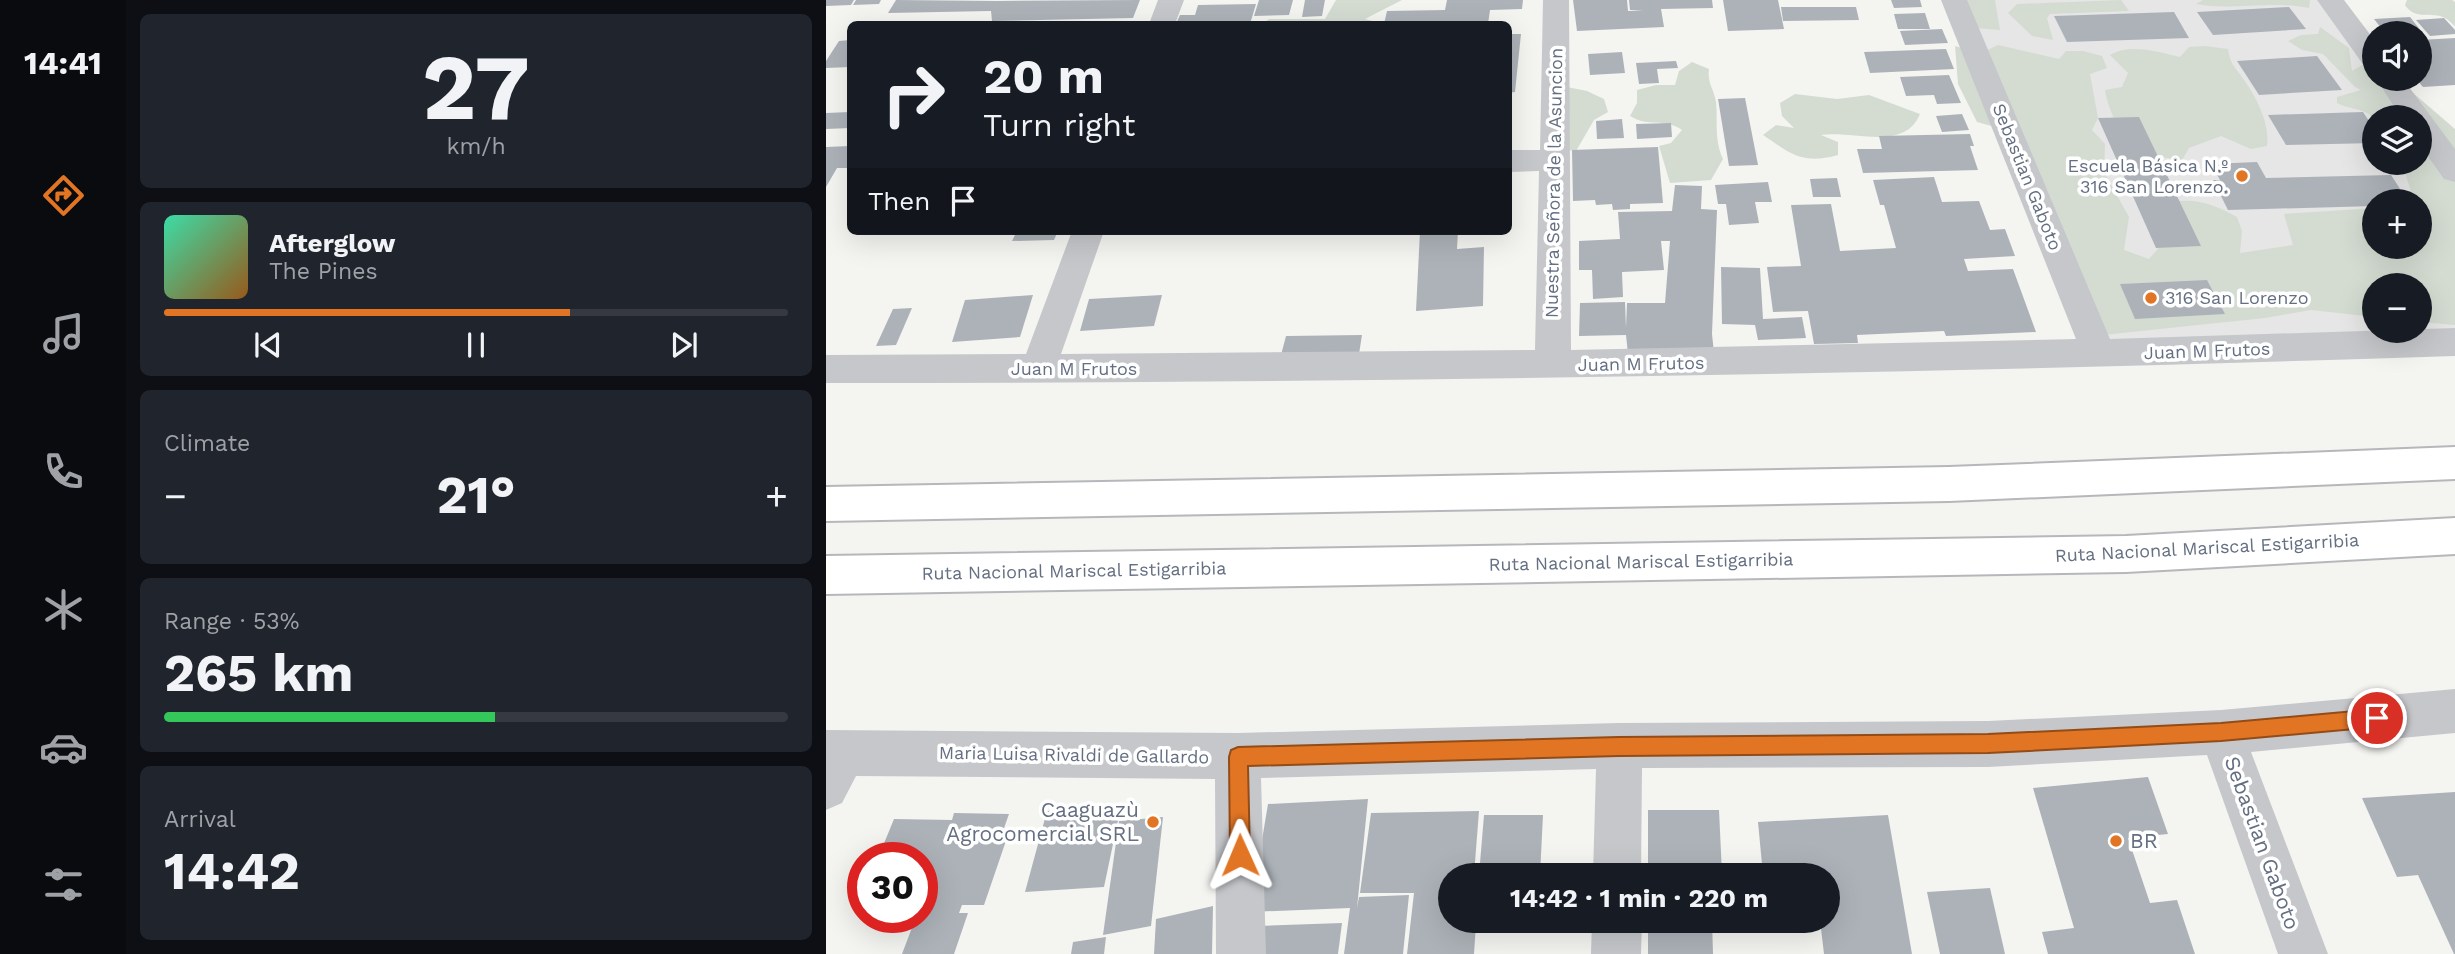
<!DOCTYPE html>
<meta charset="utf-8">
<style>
:root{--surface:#171b24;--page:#20242c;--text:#f1f3f6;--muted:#9ea1a6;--line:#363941;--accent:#e27524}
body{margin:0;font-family:"Work Sans",sans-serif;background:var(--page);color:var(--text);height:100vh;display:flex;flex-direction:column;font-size:26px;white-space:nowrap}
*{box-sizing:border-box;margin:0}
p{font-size:23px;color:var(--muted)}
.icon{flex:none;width:38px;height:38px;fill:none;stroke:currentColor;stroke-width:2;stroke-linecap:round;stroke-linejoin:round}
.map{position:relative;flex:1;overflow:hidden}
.drawer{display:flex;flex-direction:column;gap:14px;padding:14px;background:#0d0f14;width:700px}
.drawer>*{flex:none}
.guide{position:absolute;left:21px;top:21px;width:665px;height:214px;border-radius:10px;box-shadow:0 7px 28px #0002;background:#171b24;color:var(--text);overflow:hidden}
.fabs{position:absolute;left:1536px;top:21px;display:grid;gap:14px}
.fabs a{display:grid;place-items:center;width:70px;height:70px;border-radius:50%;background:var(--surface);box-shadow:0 7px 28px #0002;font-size:35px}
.speed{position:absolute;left:21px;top:842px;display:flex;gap:14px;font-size:35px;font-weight:700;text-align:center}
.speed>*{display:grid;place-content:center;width:91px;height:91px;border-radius:50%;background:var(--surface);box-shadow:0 7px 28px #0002;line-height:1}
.speed .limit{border:10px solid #d22;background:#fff;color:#111}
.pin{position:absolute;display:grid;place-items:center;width:60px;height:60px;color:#fff;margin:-30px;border:4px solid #fff;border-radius:50%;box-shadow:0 2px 7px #0007}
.me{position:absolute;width:77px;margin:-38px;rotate:359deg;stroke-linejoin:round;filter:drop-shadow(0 0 5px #0008)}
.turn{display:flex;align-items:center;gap:24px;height:147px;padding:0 21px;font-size:32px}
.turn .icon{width:91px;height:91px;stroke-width:2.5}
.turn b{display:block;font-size:49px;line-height:60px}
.then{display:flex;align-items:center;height:66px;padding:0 21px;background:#0003;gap:14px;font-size:26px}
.big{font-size:52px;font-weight:700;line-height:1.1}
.drawer .widget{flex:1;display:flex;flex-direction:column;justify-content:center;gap:10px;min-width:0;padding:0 24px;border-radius:10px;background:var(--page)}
.drawer .dial{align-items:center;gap:0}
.dial b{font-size:91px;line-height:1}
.song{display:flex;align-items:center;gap:21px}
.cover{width:84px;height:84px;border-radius:10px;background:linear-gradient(135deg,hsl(160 70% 55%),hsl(30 70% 35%))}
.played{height:7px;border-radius:4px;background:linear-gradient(90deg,var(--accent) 65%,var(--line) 65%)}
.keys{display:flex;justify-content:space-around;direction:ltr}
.heat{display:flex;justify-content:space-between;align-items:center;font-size:38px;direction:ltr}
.charge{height:10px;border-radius:5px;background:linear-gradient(90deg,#34c759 53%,var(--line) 0)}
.trip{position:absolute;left:612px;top:863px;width:402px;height:70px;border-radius:35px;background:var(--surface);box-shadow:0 7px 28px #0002;font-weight:700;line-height:70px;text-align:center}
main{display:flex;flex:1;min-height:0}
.tabs{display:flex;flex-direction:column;width:126px;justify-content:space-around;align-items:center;background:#090b0e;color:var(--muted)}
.tabs .icon{width:49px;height:49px}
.tabs .current{color:var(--accent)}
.tabs b{font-size:32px;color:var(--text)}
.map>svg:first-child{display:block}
.built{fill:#e5e6e5;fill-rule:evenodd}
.green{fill:#d4dcd2}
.building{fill:#adb2b9}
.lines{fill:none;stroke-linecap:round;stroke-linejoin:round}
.trunk-casing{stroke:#b5b7bb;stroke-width:4}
.minor{fill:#c5c7cb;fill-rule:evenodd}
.trunk{fill:#fff;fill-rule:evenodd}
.route{fill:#e27524;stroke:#934c17;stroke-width:2}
.poi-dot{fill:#e27524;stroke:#fff;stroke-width:2.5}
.labels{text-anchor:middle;stroke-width:7;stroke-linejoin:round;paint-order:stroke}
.poi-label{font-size:18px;fill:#646f82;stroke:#fff;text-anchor:end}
.street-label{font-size:18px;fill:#646f82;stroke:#fff}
.near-poi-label{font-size:21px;fill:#646f82;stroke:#fff;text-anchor:end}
.near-street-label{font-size:21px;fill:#646f82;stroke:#fff}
</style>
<main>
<nav class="tabs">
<b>14:41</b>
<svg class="icon current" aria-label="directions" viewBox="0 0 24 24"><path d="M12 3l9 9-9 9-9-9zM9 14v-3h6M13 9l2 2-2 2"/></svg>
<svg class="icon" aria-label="music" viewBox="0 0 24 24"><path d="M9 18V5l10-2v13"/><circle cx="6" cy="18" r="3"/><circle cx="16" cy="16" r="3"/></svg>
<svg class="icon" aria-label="phone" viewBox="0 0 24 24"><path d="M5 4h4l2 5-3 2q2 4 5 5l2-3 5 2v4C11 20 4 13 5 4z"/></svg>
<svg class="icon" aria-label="climate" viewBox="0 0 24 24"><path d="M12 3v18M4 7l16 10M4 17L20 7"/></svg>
<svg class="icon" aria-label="car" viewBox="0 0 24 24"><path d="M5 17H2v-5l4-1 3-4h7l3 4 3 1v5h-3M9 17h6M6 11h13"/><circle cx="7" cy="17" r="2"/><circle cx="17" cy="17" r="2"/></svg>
<svg class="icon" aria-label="filters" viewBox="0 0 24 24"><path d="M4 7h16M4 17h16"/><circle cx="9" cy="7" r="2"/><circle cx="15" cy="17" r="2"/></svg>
</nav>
<section class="drawer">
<div class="widget dial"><b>27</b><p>km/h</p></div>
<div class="widget">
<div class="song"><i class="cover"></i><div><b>Afterglow</b><p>The Pines</p></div></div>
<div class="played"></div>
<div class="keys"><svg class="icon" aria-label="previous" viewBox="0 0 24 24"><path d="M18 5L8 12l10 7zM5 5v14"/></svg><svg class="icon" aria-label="pause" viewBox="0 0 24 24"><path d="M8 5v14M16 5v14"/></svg><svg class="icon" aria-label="next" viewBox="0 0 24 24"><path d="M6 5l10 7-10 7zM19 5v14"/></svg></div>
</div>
<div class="widget"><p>Climate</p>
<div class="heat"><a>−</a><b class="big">21°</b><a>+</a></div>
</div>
<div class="widget"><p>Range · 53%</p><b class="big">265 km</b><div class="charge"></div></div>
<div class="widget"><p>Arrival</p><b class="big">14:42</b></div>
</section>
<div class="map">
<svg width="1629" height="954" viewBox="0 0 1629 954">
<rect width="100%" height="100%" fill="#f4f5f1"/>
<!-- built -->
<path class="built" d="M1139,0h353l85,117h-28v46h45l35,26v140l-35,1v-45h-45v46l-270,10zM1549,201h45v46h-45z"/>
<!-- green -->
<g class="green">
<path d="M510,0h66l-37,19 15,4 -4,1h-114l7,-5h56z"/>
<path d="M1137,0h32l5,30 -26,-2z"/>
<path d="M1295,0l8,11 -79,3 -3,4 6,22 -21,-4 -24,-23 9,-9z"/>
<path d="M1377,0h107l-1,8c-38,-8 -76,3 -113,-4z"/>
<path d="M1581,0h45l3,2v24c-3,-2 -6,-6 -10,-8 -13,-7 -30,3 -40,-13z"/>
<path d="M1494,27l29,21 3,23 12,-7 11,2v13h22l58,50v196l-35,-3v-37h-45v32l-64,-7 -46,8 -172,18 -84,-205 -32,-9 -19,-38 -3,-38 26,7 17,-8 61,14 7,-8h17l19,5 5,12 -17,6 8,44 -6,12 13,14 -1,28 25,45 -5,33 25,9 21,-24 2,-33c25,-4 43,3 65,15l5,14 -2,22 53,-8 -9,-31 91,-6v39h45v-46h-6l-12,-38h18v-46h-45v2c-10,-11 -25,-9 -38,-16v-6l24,-7 -6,-3 -32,-33 -21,-4 -14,-9 13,-6 17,-1z"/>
<path d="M1379,46l23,3c3,19 9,19 18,34 12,17 24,43 21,63l-16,3 -30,-13 -32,12 -7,12c-15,-2 -42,-4 -52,-15 -11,-11 -23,-40 -25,-55l17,-3 6,-14 -18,-18c20,-12 48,-3 70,2l9,-10z"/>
<path d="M866,62l17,7c-2,14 5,20 7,33 2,20 -2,37 7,57l-12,21 -41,3 -11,-37 12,-3 11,-13c-18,-13 -33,-2 -52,-14l7,-13v-13l19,-5h19l4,-14z"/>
<path d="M741,87l20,4 17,8 4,13 -14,8 -18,31 -17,-2z"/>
<path d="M969,94l42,5 32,-4 51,19c-15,38 -67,16 -99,21l17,7v13c-35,10 -47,-1 -75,-20l13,-10 18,3 -12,-12 -2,-13z"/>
</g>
<!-- building -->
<g class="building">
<path d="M0,0h28l-3,5 -25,1z"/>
<path d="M30,0h25l-2,4 -26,1z"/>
<path d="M70,0l101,1 143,-1 -7,18 -141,3 -1,-10 -103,2z"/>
<path d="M433,0h34l-4,15 -35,1z"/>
<path d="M479,0h20l-3,16 -20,1z"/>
<path d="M621,0h76l-1,9 -32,1 -2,14h-104l3,-13 58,-1z"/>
<path d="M747,0h54l1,11h15l-13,-1 -1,-10h83l1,8 -52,1 3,18 -87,4z"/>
<path d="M897,0h55l6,29 -56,2z"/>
<path d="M1065,0h29l2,7 -28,1z"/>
<path d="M430,4l-6,20h-74l4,-9h15l3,-10z"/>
<path d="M955,7h75l3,13 -76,1z"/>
<path d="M1463,7l17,22 -93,6 -16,-23z"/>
<path d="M1348,12l15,26 -122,4 -13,-26z"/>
<path d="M1099,13l5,16h-32l-4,-15z"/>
<path d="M1584,17l16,20h-6v-4h-35l-11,-14z"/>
<path d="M1618,18l11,12v4l-25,2 -14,-16z"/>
<path d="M1116,29l6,14 -43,2 -5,-14z"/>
<path d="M682,34h13l-6,58 -7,1z"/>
<path d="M1629,38v47l-32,2 -7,-8h4v-18h7l-7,-8v-13z"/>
<path d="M24,40v27l-24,1v-7l13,-20z"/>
<path d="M1120,49l8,20 -84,4 -6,-21z"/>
<path d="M796,52l3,21 -35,2 -2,-21z"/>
<path d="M1491,56l25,34 -83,5 -22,-34z"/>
<path d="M850,61l2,7 -21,1 2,14 -20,1 -3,-21z"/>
<path d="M1123,75l12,28 -24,1 -3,-9 -28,1 -6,-19z"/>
<path d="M919,98l13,67 -29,1 -11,-67z"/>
<path d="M24,112v16l-24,1v-16z"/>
<path d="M1537,112l12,18v13l-89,2 -18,-30z"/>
<path d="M1136,114l7,16 -27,2 -6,-16z"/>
<path d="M1313,117l62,129 -45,2 -58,-130z"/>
<path d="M796,119l2,19 -27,1 -1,-18z"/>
<path d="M845,123l1,14 -35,2 -1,-15z"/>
<path d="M1144,134l4,12h-4l8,24 -115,3 -6,-24h25l-3,-13z"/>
<path d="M24,146v22h-13l-11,19v-40z"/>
<path d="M832,147l5,56 -33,1v5l-17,1 -1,-6 -16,1 -1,-5 -22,1 -1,-51z"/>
<path d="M1431,162l9,16 125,-3 17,26h-33v5l-147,4 -15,-30h7l-9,-16z"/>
<path d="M1108,177l8,25 37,-1 11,29 15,-1 10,27 -51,3 4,12 45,-2 23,63 -90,4 -2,-5 -87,4 1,8 -44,1 -6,-33 -35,1 -6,-45 34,-1 -10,-61 40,-1 9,47 56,-3 -12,-43h-4l-7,-25z"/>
<path d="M1011,178l4,19h-28l-3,-18z"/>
<path d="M942,182l4,20h-17l4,21 -30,2 -3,-21h-8l-3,-19z"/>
<path d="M849,185l27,1 -1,23 16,1 -5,124 2,19 -86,1 -2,-19 -47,1 1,-33 45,-1 1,26 1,-25h38l5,-62h-9l3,29 -42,2 1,25 -30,2 -1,-29h-13v-29l41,-2 -2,-27 54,-1z"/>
<path d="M191,231h41l-4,9 -42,1z"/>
<path d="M594,231h38l-1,18 27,-2 -1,59 -67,5z"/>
<path d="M895,267l39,1 3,51 39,-2 4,21 -48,2 -3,-15 -33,-1z"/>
<path d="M1381,280l18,34 -90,5 -15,-35z"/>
<path d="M207,295l-13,42 -68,5 13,-42z"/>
<path d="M336,295l-8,31 -74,5 9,-32z"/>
<path d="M86,308l-16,37 -20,1 17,-37z"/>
<path d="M536,335l-3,19 -78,1 5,-19z"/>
<path d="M1322,777l20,57 -40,4 22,65 27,-3 18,54h-147l-6,-22 32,-4 -41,-140z"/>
<path d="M1629,792v162h-1l-36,-79 -21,2 -35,-79z"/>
<path d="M542,799l-11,109 2,-11 50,-2 -6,59h-59l6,-46 -100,4 18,-108z"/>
<path d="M295,806l-17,81 -79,5 22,-81z"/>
<path d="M822,810h71l3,64 -74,1z"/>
<path d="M653,811l-5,64h-23v45h81v3l-56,1 -2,30h-67l7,-61h-54l11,-80z"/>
<path d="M128,813l55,1 -6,17 6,1 -25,73h-22l-3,8h9l-14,41h-52l14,-37h6v-17l5,-13h-5v-29h-44l16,-39 58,1z"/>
<path d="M658,815h59l-3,60h-61z"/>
<path d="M1062,815l24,139h-88l-4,-34h9v-45h-66l-5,-53z"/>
<path d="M337,817l-12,109 -48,9 16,-114z"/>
<path d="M1164,888l15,66h-65l-13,-62z"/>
<path d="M387,906l-1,48h-58l2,-35z"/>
<path d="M822,920h64l1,34h-65z"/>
<path d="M516,923l-4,31h-80v-28z"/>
<path d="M280,937l-2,17h-33l2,-12z"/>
</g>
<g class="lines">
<!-- trunk casing -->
<g class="trunk-casing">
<g id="trunk">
<path d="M1629,447v32l-506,22 -1123,20v-34l1123,-20z"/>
<path d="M1629,518v36l-329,18 -1300,22v-38l1300,-20z"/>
</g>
</g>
<!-- minor -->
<g class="minor">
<path d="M332,0h26l-9,24h-26z"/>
<path d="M717,0h26l2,350 505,-11 -135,-339h26l143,339 345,-11v28c-543,18 -1085,27 -1629,27v-28l200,-1 46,-123h32l-43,123 474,-4 4,-179 -31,1v-22h32z"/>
<path d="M1491,0h27l31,41v29l-10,-3z"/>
<path d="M1549,77l28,2 52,70v33l-11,-3 -24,-34v-28h-19z"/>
<path d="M1629,689v44l-204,19 77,202h-50l-71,-199 -219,12 -346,1 -1,107h-48l3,-106 -335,9 5,176h-50l-1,-175 -359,-3 -14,27 -16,7v-80l412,3 381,-10 369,-2 233,-11z"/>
<path d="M766,920h50l-1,34h-50z"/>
</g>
<!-- trunk -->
<use href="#trunk" class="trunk"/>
</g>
<!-- route -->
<path class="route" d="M1551,709l7,3 2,6 -2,7 -7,2 -156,14 -233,12 -369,3 -371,10 2,89 -3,7 -7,3 -7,-3 -3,-7 -1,-98 2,-7 7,-3 381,-10 369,-3 233,-11z"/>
<!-- markers -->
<g class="poi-dot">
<circle cx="1416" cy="176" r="7"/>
<circle cx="1325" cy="298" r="7"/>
<circle cx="327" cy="822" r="7"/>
<circle cx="1290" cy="841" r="7"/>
</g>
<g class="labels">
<!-- poi labels -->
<g class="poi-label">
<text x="1402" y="172">Escuela Básica N.º<tspan x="1402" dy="21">316 San Lorenzo.</tspan></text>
<text x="1339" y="304" text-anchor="start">316 San Lorenzo</text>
</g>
<!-- street labels -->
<g class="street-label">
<text transform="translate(1201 177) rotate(68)" y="6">Sebastian Gaboto</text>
<text transform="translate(728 183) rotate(-89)" y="6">Nuestra Señora de la Asuncion</text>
<text transform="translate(1381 351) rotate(-2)" y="6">Juan M Frutos</text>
<text transform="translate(815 364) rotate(-1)" y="6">Juan M Frutos</text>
<text x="248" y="375">Juan M Frutos</text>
<text transform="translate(1381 548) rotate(-3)" y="6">Ruta Nacional Mariscal Estigarribia</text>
<text transform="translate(815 562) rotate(-1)" y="6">Ruta Nacional Mariscal Estigarribia</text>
<text transform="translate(248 571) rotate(-1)" y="6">Ruta Nacional Mariscal Estigarribia</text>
<text transform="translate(248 755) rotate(1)" y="6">Maria Luisa Rivaldi de Gallardo</text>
</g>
<!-- near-poi labels -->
<g class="near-poi-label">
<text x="313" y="817">Caaguazù<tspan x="313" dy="24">Agrocomercial SRL</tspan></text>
<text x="1304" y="848" text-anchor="start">BR</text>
</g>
<!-- near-street labels -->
<g class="near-street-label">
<text transform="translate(1436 843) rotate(70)" y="7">Sebastian Gaboto</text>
</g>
</g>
</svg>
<div class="fabs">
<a><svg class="icon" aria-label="sound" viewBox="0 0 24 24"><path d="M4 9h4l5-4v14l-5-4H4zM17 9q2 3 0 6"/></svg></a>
<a><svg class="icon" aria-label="layers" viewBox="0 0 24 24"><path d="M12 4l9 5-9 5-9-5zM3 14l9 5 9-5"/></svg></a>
<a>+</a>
<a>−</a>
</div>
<div class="speed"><div class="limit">30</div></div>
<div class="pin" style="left:1551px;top:718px;background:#d93025"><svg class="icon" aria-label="arrive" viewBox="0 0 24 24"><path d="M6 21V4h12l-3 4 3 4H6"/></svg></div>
<svg class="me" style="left:414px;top:855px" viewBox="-20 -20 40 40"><path d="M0-17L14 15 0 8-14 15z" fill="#e27524" stroke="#fff" stroke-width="4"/></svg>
<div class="trip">14:42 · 1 min · 220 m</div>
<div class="guide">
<div class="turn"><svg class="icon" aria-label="right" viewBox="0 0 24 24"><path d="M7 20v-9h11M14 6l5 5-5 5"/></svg><div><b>20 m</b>Turn right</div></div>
<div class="then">Then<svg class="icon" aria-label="arrive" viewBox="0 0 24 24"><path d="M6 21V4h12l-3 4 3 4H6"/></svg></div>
</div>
</div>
</main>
